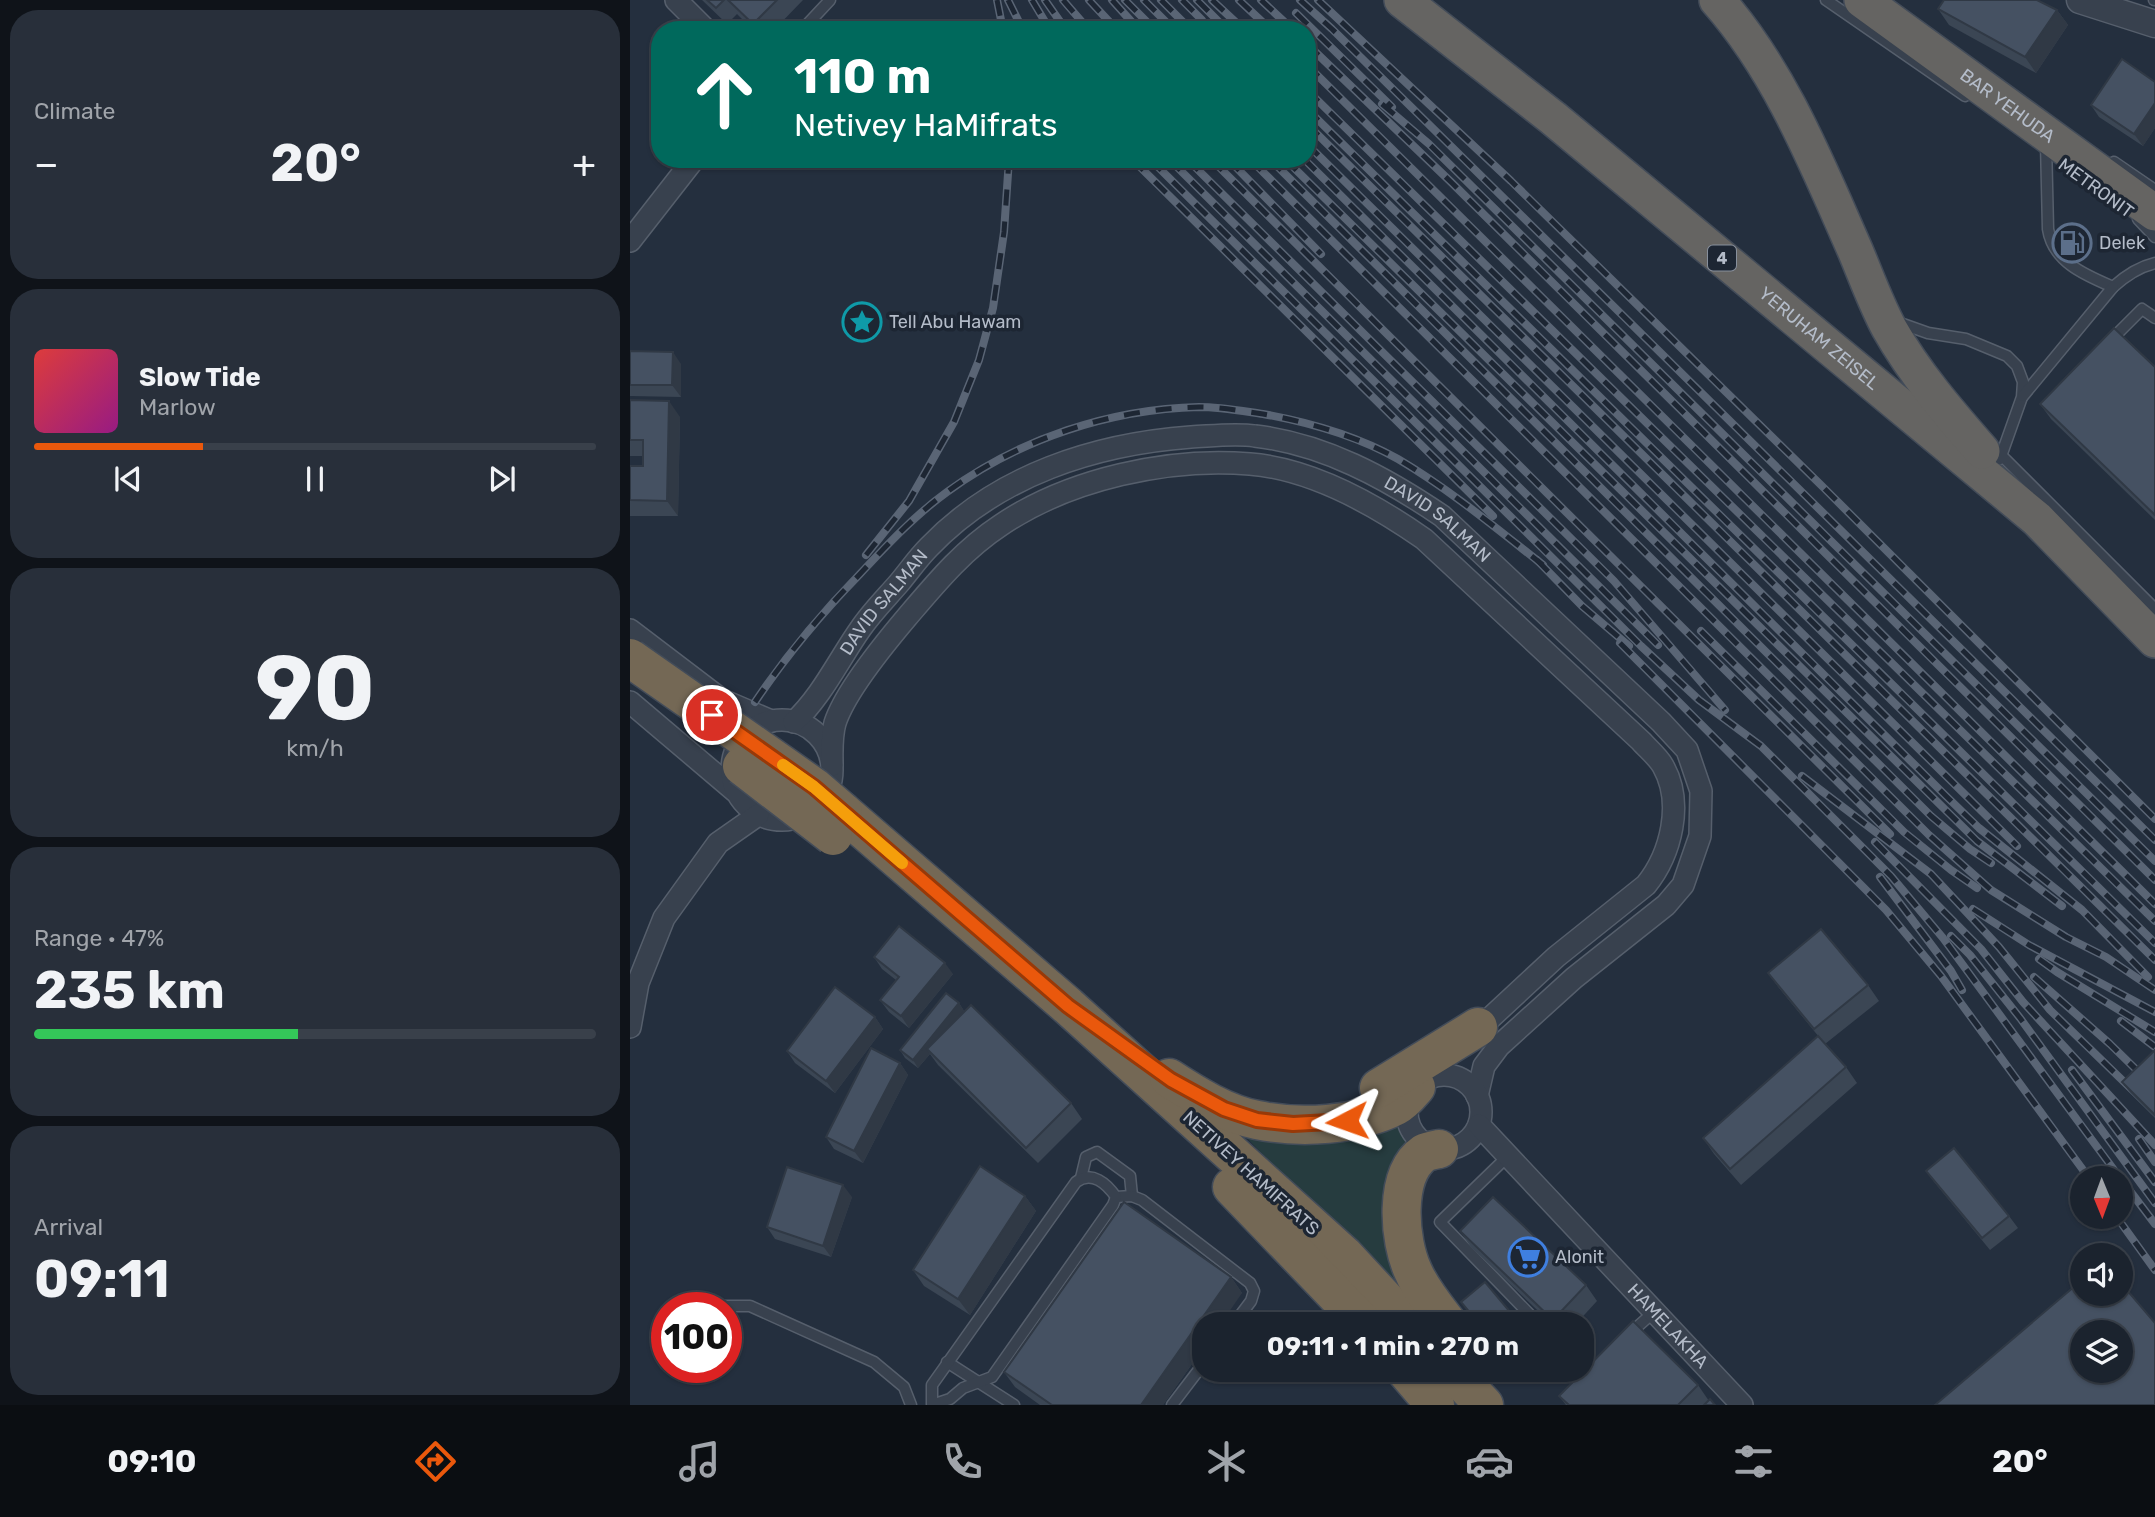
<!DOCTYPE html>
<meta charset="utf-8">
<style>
:root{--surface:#1b232e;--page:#282f3a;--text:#f1f3f6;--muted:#a0a4aa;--line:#39404a;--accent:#ea580c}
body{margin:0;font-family:Rubik,sans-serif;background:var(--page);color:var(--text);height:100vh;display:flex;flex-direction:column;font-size:26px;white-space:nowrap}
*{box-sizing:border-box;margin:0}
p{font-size:23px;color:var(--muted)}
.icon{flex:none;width:38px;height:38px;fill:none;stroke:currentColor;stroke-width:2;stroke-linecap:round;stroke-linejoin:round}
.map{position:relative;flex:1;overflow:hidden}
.sheet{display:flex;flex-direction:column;gap:10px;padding:10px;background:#0f1319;width:630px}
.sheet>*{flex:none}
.hud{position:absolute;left:21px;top:21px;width:665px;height:147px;border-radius:28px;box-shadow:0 2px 5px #0004,0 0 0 2px var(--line);background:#00695c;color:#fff;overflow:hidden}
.needle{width:46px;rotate:179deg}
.tools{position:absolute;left:1440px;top:1166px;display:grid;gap:14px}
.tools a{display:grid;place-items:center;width:63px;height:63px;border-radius:50%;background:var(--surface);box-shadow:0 2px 5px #0004,0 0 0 2px var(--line);font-size:35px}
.speed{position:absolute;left:21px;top:1292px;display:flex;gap:14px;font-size:35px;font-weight:700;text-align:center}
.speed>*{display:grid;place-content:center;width:91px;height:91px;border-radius:50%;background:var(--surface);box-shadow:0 2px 5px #0004,0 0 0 2px var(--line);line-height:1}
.speed .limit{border:10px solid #d22;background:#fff;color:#111}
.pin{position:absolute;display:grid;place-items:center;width:60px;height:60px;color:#fff;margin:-30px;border:4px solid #fff;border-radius:50%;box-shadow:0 2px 7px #0007}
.me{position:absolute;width:77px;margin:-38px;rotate:266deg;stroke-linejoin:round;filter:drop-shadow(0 0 5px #0008)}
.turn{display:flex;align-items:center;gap:24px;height:147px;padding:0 28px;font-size:32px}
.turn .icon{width:91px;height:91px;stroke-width:2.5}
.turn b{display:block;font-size:49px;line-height:60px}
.big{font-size:52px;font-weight:700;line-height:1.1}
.sheet .card{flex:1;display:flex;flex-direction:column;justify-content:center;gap:10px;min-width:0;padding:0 24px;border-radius:28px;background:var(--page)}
.sheet .dial{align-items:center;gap:0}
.dial b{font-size:91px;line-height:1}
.song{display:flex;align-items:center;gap:21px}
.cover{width:84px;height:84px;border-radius:10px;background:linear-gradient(135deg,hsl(0 70% 55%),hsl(310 70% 35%))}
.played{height:7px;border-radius:4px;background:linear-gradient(90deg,var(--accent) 30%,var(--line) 30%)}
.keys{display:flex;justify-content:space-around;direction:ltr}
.heat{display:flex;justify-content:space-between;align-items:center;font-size:38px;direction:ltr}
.charge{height:10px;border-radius:5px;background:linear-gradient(90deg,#34c759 47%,var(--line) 0)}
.trip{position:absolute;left:562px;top:1312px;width:402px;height:70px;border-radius:28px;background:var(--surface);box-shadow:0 2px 5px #0004,0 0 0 2px var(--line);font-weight:700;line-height:70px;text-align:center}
.tabs{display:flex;height:112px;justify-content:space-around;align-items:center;background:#0b0e12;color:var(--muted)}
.tabs .icon{width:49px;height:49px}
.tabs .selected{color:var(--accent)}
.tabs b{font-size:32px;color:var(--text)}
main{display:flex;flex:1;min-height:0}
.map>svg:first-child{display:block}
.green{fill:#263c3f}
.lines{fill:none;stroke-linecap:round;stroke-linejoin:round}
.service-casing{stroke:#565f6c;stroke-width:13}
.minor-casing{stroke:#565f6c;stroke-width:24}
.tertiary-casing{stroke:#565f6c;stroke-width:29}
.trunk-casing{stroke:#434c59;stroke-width:38}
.motorway-casing{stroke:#434c59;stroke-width:41}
.service{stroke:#38414e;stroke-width:10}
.minor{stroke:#38414e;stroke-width:21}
.tertiary{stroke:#38414e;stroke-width:26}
.trunk{stroke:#656462;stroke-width:35}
.motorway{stroke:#746855;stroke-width:38}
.rail-casing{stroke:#5a6575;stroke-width:8}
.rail{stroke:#1d2633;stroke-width:5;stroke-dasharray:16;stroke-linecap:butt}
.motorway-bridge-casing{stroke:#434c59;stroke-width:41;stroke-linecap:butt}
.motorway-bridge{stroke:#746855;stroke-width:38}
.wall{fill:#3b4654}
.shaded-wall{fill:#303945}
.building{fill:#455162;stroke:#303945;stroke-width:2;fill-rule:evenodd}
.route-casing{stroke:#983908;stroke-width:18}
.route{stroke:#ea580c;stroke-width:12}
.slow{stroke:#f59e0b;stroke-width:12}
.labels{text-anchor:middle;stroke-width:7;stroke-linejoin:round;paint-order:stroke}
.shield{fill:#1d2633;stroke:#878f9c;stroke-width:2}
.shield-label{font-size:16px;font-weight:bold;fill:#b4bcc9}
.street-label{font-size:18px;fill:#b4bcc9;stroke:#1d2633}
.poi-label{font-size:18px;fill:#b4bcc9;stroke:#1d2633;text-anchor:start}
</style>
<main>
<section class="sheet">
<div class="card"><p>Climate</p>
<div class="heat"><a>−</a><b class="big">20°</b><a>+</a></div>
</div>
<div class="card">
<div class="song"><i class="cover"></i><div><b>Slow Tide</b><p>Marlow</p></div></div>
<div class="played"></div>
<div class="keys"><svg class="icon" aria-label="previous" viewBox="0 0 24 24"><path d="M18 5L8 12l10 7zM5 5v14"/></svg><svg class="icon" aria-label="pause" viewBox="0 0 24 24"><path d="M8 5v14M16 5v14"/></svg><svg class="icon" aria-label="next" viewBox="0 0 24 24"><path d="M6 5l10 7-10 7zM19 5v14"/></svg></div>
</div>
<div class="card dial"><b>90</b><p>km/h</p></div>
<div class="card"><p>Range · 47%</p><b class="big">235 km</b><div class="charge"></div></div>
<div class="card"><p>Arrival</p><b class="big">09:11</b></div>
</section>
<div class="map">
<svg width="1525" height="1405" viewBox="0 0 1525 1405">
<rect width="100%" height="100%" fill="#242f3e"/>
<!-- green -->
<path class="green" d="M763,1118l19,30 16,177 -186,-192z"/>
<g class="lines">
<!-- service casing -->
<g class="service-casing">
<g id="service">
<path d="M1196,0l139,96"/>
<path d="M1524,0h1"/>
<path d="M172,30l28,-30"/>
<path d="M1416,143l2,86c5,33 37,46 65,58 12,-11 25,-20 42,-24"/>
<path d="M1484,162l41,28"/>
<path d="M1508,219l17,18"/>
<path d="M1267,322l31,11 38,6 41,17 10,10 6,16 -1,15 -22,62"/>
<path d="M1481,340l31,-31 13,9"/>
<path d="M1393,396l90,-109"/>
<path d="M1361,445l164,164"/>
<path d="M877,1157l-67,65 100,103"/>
<path d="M451,1178l5,-21 11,-5 33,24 2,20"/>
<path d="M486,1197l16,-1 10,4 108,83 4,8 -3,10 -18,24"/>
<path d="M93,1306h27l124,56 30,25 7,18"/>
<path d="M998,1335l26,-23"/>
<path d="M317,1362l67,43"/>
<path d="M302,1405l18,-6 13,-11 29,-11 121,-172 3,-8c-9,-13 -24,-27 -40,-15l-144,203v19"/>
<path d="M542,1405l32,-42"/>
</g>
</g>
<!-- minor casing -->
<g class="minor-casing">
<g id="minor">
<path d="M46,0l30,30"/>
<path d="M0,241l64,-82"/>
<path d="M0,630l92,70 49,21"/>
<path d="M0,702l105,89"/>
<circle cx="152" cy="770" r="50"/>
<path id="s1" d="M164,722c28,-26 45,-63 67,-94 11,-16 25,-30 38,-45 10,-12 19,-25 30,-36 69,-72 166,-103 262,-110 21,-1 44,-4 64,-1 69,8 131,42 187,80l219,206 26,28 14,41 -1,45 -17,49 -17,20 -92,73 -75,68 -15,20 -7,30"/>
<path d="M202,765c0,-14 -1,-28 3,-42 10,-31 50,-80 72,-106 29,-34 56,-67 94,-92 68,-46 168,-68 249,-61 62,5 124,40 174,75l217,202c7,8 17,16 22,25 21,37 8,88 -17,119l-90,72 -84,78"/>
<path d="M0,1027l8,-44 26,-65 54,-75 40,-28"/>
<circle cx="814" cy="1112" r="37"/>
<path id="s2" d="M849,1125l263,280"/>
</g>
</g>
<!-- tertiary casing -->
<g class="tertiary-casing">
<path id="tertiary" d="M1450,0l75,24"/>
</g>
<!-- trunk casing -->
<g class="trunk-casing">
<g id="trunk">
<path id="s3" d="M772,0l151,118 484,401 118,121"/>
<path d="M1087,0c63,71 100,164 138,250 11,26 21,54 34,78 26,46 59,84 93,123"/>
<path id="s4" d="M1232,0l293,213"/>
</g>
</g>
<!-- motorway casing -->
<g class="motorway-casing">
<g id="motorway">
<path d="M213,812l225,194 276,249 65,70"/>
<path d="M539,1078c26,17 57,36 88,42 43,9 99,6 139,-14 8,-4 14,-12 20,-19"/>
<path d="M749,1088l99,-61"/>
<path d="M809,1149c-5,1 -11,2 -15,4 -31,22 -25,88 -11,118 8,19 23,37 36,54"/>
<path d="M602,1187l133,138"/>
<path d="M775,1370l30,35"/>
<path d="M821,1370l33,35"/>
</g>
</g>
<!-- service -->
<use href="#service" class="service"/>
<!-- minor -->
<use href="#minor" class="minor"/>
<!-- tertiary -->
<use href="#tertiary" class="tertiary"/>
<!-- trunk -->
<use href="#trunk" class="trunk"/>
<!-- motorway -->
<use href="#motorway" class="motorway"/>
<!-- rail casing -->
<g class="rail-casing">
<g id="rail">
<path d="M367,0l6,30"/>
<path d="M378,0l15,30"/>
<path d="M402,0l18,30"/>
<path d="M415,0l21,30"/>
<path d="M433,0l26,30"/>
<path d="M459,0l28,30"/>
<path d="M482,0l27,30"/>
<path d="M495,0l30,30"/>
<path d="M514,0l30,30"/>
<path d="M531,0l30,30"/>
<path d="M552,0l20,20"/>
<path d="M567,0l30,30"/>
<path d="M582,0l32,30"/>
<path d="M609,0l32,30"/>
<path d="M631,0l32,30"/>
<path d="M670,0l32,29 823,811"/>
<path d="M688,0l193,181 313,307 331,331"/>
<path d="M666,13l96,94"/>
<path d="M677,44l145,139 703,697"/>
<path d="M677,65l848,839"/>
<path d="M677,90l848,831"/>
<path d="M752,104l47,40 726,717"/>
<path d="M677,109l848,834"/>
<path d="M677,124l848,836"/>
<path d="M677,144l710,702"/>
<path d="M502,159l361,357"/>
<path d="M520,159l491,487 58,54 62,46 130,130 52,62 177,240"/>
<path d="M539,159l489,486"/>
<path d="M557,159l427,422 111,129"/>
<path d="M581,159l679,675"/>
<path d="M598,159l93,95"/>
<path d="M620,159l679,676 62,55 75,47 40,20 49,33"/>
<path d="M640,159l661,657 39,33 21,14"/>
<path d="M655,159l692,682 85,65"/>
<path d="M674,159l642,637 33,32 103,82 66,67"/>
<path d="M236,555l43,-54 45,-79 25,-62 14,-52 11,-76 5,-73"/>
<path d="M907,560l45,46 47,40"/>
<path d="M1071,631l203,201 47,38 26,18"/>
<path d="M990,643l266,267 55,66 148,202"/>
<path d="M125,702c31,-46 65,-87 104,-127 27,-29 56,-60 88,-83 72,-53 163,-83 252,-85 21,0 43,4 64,7 45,8 94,22 135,45 51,30 98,69 145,106"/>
<path d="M1172,776l129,98 68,73 51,63 105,102"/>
<path d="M1245,842l106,107 42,53 132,143"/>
<path d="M1250,877l71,94 11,19"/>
<path d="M1343,909l56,36 126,67"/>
<path d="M1321,936l19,19 50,63 135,185"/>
<path d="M1409,959l18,13 98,60"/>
<path d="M1404,977l76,67 45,44"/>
<path d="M1491,1021l34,26"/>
<path d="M1442,1070l83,112"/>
<path d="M1509,1139l16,23"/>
<path d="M1491,1179l34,45"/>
<path d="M1486,1216l39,54"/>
</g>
</g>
<!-- rail -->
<use href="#rail" class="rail"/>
<!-- motorway-bridge casing -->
<g class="motorway-bridge-casing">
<g id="motorway-bridge">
<path d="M0,658l184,129 29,25"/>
<path d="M112,766l91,70"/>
</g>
</g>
<!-- motorway-bridge -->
<use href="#motorway-bridge" class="motorway-bridge"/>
</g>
<!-- wall -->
<g class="wall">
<path d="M72,0h101l-29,30h-21l-16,-16 -10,10z"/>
<path d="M1308,9l119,1 11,15 -32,48 -87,-48z"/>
<path d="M1525,82v46l-12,18 -44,-29 -8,-12z"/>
<path d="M0,351l51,13v33l-51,-1z"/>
<path d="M1525,367v153l-104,-101 -11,-15z"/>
<path d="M0,400l50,17 -2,99h-48v-50h13v-10h-13z"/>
<path d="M244,957l79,17 -44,54 -20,-16 -9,-12 16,-20 -14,-11z"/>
<path d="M1138,973l100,12 11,16 -54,43 21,23 11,16 -116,102 -27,-31 -11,-16 116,-101 -40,-49z"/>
<path d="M329,1003l5,8 107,92 11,16 -44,44 -100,-98 -8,-11 -12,14 -13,-10 -5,-8z"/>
<path d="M245,1017l8,12 -48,64 -40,-30 -8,-12z"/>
<path d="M1525,1050v68l-24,-24 -9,-12z"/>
<path d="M270,1063l8,12 -45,88 -29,-14 -8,-12z"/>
<path d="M1296,1171l83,45 9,12 -28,22 -55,-67z"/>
<path d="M395,1196l11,15 -66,104 -46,-29 -11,-16z"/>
<path d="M222,1197l-21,60 -56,-18 -8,-12z"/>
<path d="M830,1231l126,54 11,16 -22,24h-22l-82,-78z"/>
<path d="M601,1277l11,16 -38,32v22l-41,58h-123l-25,-18 -11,-15z"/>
<path d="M1068,1385l11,16 6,4h-149l-7,-9z"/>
</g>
<!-- shaded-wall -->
<g class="shaded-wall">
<path d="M1427,10l11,15 -32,48 -11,-16z"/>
<path d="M1525,103v25l-12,18 -9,-12z"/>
<path d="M43,352l8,12v33l-9,-12z"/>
<path d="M39,401l11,16 -2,99 -11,-15z"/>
<path d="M315,963l8,11 -44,54 -8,-12z"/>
<path d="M329,1003l5,8 -37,38 3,5 -12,14 -5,-8z"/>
<path d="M245,1017l8,12 -48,64 -9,-12z"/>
<path d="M270,1063l8,12 -45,88 -9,-12z"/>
<path d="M213,1185l9,12 -21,60 -8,-11z"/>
<path d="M395,1196l11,15 -66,104 -12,-16z"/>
<path d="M601,1277l11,16 -22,32h-16v22l-41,58h-22z"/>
</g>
<!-- building -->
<g class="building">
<path d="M77,0h17l-8,8z"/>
<path d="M98,0h49l-24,24z"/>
<path d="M1314,0h93l20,10 -32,47 -87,-48z"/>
<path d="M1492,59l33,23v21l-21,31 -43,-29z"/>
<path d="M1484,328l41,39v148l-115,-111z"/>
<path d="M0,351l43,1 -1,33h-42z"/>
<path d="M0,400l39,1 -2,100 -37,-1v-34h13v-26h-13z"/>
<path d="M269,926l46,37 -44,53 -21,-16 19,-23 -25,-20z"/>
<path d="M1191,929l47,56 -54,44 -46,-56z"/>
<path d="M205,987l40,30 -49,64 -39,-30z"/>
<path d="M316,993l13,10 -46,57 -13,-10z"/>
<path d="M341,1005l100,98 -45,45 -99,-99z"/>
<path d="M1188,1036l28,31 -116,102 -27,-31z"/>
<path d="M241,1048l29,15 -46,88 -28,-14z"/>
<path d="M1525,1050v65l-33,-33z"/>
<path d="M1324,1148l55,68 -27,22 -56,-67z"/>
<path d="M350,1166l45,30 -67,103 -45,-29z"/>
<path d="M157,1167l56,18 -20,61 -56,-19z"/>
<path d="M863,1197l93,88 -33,35 -93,-89z"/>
<path d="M494,1202l107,75 -90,128h-89l-48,-33z"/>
<path d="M1452,1280v13h39v-10l34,40v82h-220zM1452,1332h39v38h-39z"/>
<path d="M855,1282l36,43h-41l-19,-23z"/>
<path d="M1003,1321l65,64 -20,20h-109l-10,-9z"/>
<path d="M1080,1399l5,6h-11z"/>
</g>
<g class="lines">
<!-- route casing -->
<g class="route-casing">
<path id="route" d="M82,715l102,72 254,219 103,74 53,29 33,11 36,4 54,-3"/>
</g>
<!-- route -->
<use href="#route" class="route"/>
<!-- slow -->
<path class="slow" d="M153,765l31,22 88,76"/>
</g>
<!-- icons -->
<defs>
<g id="fuel-ring" transform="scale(2.0125)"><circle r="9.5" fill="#1d2633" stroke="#5c6f8a" stroke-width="1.5"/><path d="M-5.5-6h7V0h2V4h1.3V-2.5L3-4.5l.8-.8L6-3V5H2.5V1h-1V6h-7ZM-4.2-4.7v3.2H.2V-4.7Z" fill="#5c6f8a"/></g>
<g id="sight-ring" transform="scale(2.0125)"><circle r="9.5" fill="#1d2633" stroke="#0f9aa8" stroke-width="1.5"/><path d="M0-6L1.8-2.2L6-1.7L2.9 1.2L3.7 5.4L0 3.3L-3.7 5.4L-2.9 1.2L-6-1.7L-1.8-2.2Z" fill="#0f9aa8"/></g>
<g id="supermarket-ring" transform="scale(2.0125)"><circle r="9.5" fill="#1d2633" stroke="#3f7fe0" stroke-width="1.5"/><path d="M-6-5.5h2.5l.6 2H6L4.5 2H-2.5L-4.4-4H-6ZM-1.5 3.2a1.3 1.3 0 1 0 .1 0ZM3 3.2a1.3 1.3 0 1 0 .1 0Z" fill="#3f7fe0"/></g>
</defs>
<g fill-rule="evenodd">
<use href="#fuel-ring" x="1442" y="243"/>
<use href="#sight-ring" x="232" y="322"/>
<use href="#supermarket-ring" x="898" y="1257"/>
</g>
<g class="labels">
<!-- shield labels -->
<rect class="shield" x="1078" y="245.5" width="28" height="25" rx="5"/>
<g class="shield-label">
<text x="1092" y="264">4</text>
</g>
<!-- street labels -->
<g class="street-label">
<text dy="6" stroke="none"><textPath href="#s4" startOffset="180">BAR YEHUDA</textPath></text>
<text transform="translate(1466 188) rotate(36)" y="6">METRONIT</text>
<text dy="6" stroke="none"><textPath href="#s3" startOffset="537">YERUHAM ZEISEL</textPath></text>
<text dy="6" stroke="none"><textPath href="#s1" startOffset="780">DAVID SALMAN</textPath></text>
<text dy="6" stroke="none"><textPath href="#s1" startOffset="150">DAVID SALMAN</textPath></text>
<text transform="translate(621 1173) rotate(42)" y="6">NETIVEY HAMIFRATS</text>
<text dy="6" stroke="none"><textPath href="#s2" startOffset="276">HAMELAKHA</textPath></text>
</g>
<!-- poi labels -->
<g class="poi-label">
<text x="1469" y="249">Delek</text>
<text x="259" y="328">Tell Abu Hawam</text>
<text x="925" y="1263">Alonit</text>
</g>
</g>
</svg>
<div class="tools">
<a><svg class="needle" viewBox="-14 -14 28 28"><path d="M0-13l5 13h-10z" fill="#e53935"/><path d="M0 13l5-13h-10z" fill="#a0a4aa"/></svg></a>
<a><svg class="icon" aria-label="sound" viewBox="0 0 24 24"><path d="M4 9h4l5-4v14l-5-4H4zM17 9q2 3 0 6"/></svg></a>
<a><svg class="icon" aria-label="layers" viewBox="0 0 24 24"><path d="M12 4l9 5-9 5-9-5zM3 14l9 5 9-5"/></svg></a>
</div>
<div class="speed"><div class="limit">100</div></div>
<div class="pin" style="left:82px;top:715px;background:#d93025"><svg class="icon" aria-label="arrive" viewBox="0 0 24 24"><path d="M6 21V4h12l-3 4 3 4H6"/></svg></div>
<svg class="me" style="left:717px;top:1121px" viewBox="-20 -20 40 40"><path d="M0-17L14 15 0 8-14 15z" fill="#ea580c" stroke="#fff" stroke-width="4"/></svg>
<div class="trip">09:11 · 1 min · 270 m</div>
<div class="hud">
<div class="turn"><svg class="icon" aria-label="ahead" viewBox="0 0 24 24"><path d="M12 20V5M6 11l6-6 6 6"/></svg><div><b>110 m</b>Netivey HaMifrats</div></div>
</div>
</div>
</main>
<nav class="tabs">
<b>09:10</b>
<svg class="icon selected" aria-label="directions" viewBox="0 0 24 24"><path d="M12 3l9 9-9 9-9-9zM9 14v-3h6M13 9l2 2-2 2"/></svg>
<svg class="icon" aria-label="music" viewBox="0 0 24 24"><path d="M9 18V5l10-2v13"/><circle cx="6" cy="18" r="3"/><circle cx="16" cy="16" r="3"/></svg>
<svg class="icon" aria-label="phone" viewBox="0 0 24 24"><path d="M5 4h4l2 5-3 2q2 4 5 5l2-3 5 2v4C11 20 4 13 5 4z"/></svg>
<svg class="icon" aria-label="climate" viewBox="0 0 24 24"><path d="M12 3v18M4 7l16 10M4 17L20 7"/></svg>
<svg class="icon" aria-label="car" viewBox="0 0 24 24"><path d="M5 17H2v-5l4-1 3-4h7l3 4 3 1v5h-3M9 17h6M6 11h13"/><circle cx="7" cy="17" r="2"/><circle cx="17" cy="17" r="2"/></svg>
<svg class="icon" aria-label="filters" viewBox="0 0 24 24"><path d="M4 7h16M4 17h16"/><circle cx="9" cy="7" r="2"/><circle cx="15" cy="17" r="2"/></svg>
<b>20°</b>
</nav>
